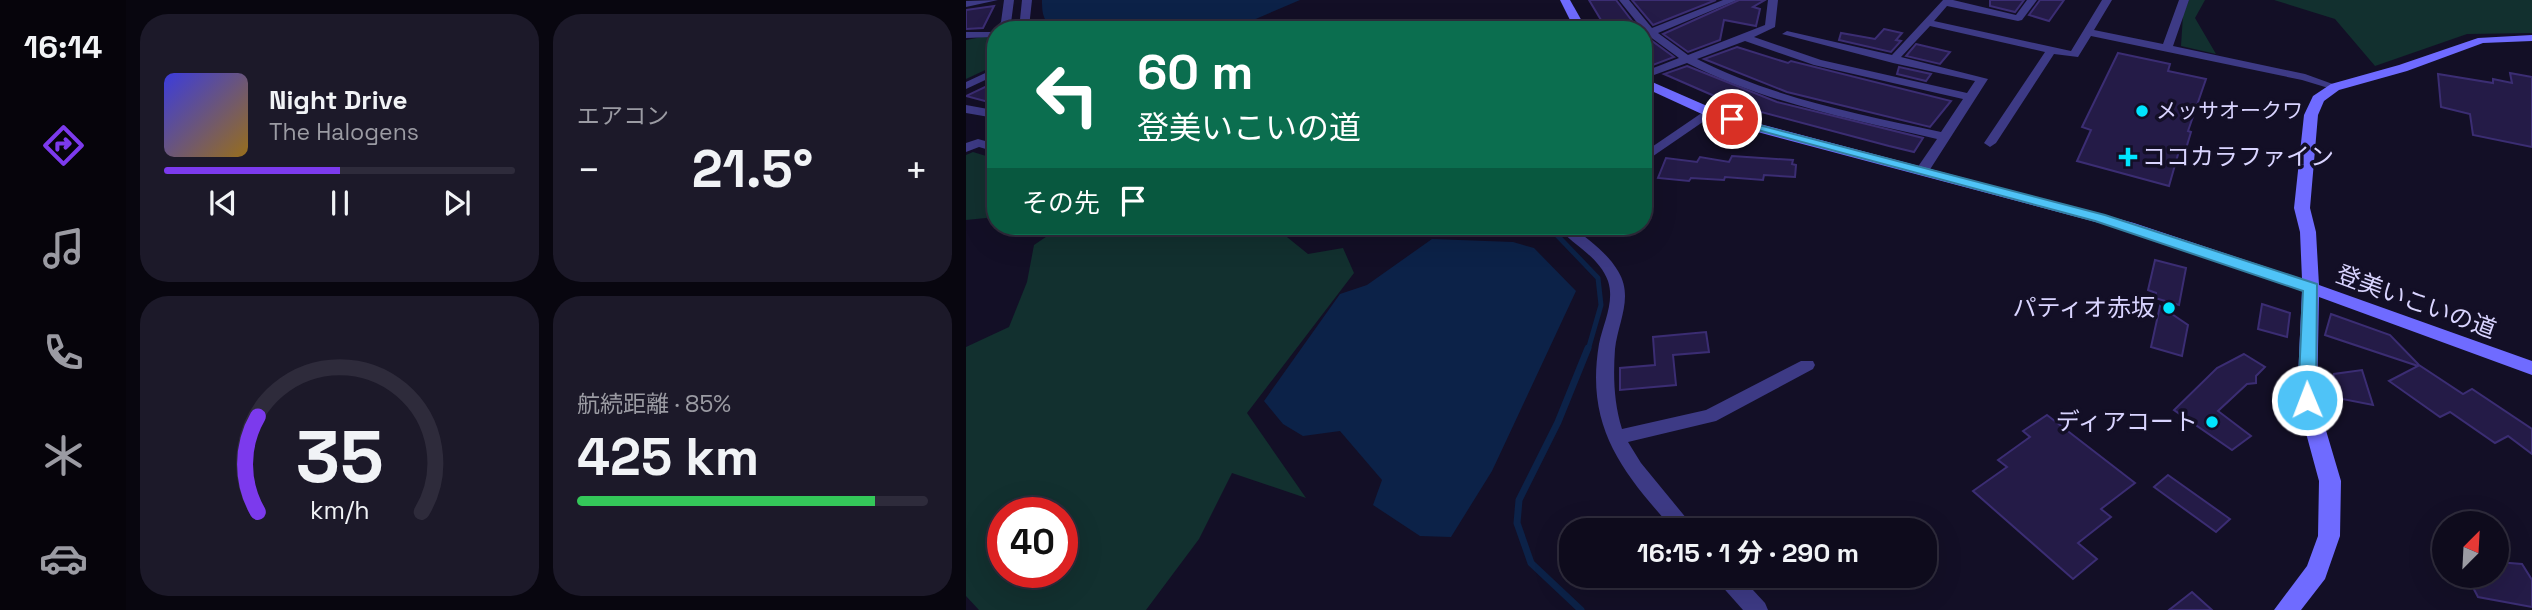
<!DOCTYPE html>
<html lang="ja">
<meta charset="utf-8">
<style>
:root{--surface:#0e0b1c;--page:#1c1929;--text:#f1f3f6;--muted:#9b9ba3;--line:#2e2b3b;--accent:#7c3aed}
body{margin:0;font-family:"Space Grotesk","Noto Sans JP",sans-serif;background:var(--page);color:var(--text);height:100vh;display:flex;flex-direction:column;font-size:26px;white-space:nowrap}
*{box-sizing:border-box;margin:0}
p{font-size:23px;color:var(--muted)}
.icon{flex:none;width:38px;height:38px;fill:none;stroke:currentColor;stroke-width:2;stroke-linecap:round;stroke-linejoin:round}
.map{position:relative;flex:1;overflow:hidden}
.side{display:flex;flex-direction:column;gap:14px;padding:14px;background:#08060f;width:840px}
.side>*{flex:none}
.top-card{position:absolute;left:21px;top:21px;width:665px;height:214px;border-radius:28px;box-shadow:0 7px 28px #0002,0 0 0 2px var(--line);background:#0b6e4f;color:#fff;overflow:hidden}
.needle{width:46px;rotate:24deg}
.buttons{position:absolute;left:1466px;top:511px;display:grid;gap:14px}
.buttons a{display:grid;place-items:center;width:77px;height:77px;border-radius:50%;background:var(--surface);box-shadow:0 7px 28px #0002,0 0 0 2px var(--line);font-size:35px}
.speed{position:absolute;left:21px;top:497px;display:flex;gap:14px;font-size:35px;font-weight:700;text-align:center}
.speed>*{display:grid;place-content:center;width:91px;height:91px;border-radius:50%;background:var(--surface);box-shadow:0 7px 28px #0002,0 0 0 2px var(--line);line-height:1}
.speed .limit{border:10px solid #d22;background:#fff;color:#111}
.pin{position:absolute;display:grid;place-items:center;width:60px;height:60px;color:#fff;margin:-30px;border:4px solid #fff;border-radius:50%;box-shadow:0 2px 7px #0007}
.me{position:absolute;width:77px;margin:-38px;rotate:359deg;stroke-linejoin:round;filter:drop-shadow(0 0 5px #0008)}
.turn{display:flex;align-items:center;gap:24px;height:147px;padding:0 35px;font-size:32px}
.turn .icon{width:91px;height:91px;stroke-width:2.5}
.turn b{display:block;font-size:49px;line-height:60px}
.then{display:flex;align-items:center;height:66px;padding:0 35px;background:#0003;gap:14px;font-size:26px}
.big{font-size:52px;font-weight:700;line-height:1.1}
.side .tile{flex:1;display:flex;flex-direction:column;justify-content:center;gap:10px;min-width:0;padding:0 24px;border-radius:28px;background:var(--page)}
.side .dial{align-items:center;gap:0}
.dial svg{height:182px;overflow:visible;fill:none;stroke:var(--line);stroke-width:7;stroke-linecap:round;text-anchor:middle}
.dial text{fill:var(--text);stroke:none}
.song{display:flex;align-items:center;gap:21px}
.cover{width:84px;height:84px;border-radius:10px;background:linear-gradient(135deg,hsl(240 70% 55%),hsl(40 70% 35%))}
.played{height:7px;border-radius:4px;background:linear-gradient(90deg,var(--accent) 50%,var(--line) 50%)}
.keys{display:flex;justify-content:space-around;direction:ltr}
.heat{display:flex;justify-content:space-between;align-items:center;font-size:38px;direction:ltr}
.charge{height:10px;border-radius:5px;background:linear-gradient(90deg,#34c759 85%,var(--line) 0)}
.side .tiles{flex:1;display:grid;gap:14px;grid-template-columns:repeat(2,1fr)}
.trip{position:absolute;left:593px;top:518px;width:378px;height:70px;border-radius:28px;background:var(--surface);box-shadow:0 7px 28px #0002,0 0 0 2px var(--line);font-weight:700;line-height:70px;text-align:center}
main{display:flex;flex:1;min-height:0}
.tab-bar{display:flex;flex-direction:column;width:126px;justify-content:space-around;align-items:center;background:#06040b;color:var(--muted)}
.tab-bar .icon{width:49px;height:49px}
.tab-bar .active{color:var(--accent)}
.tab-bar b{font-size:32px;color:var(--text)}
.map>svg:first-child{display:block}
.green{fill:#12302f;fill-rule:evenodd}
.water{fill:#0c2248}
.lines{fill:none;stroke-linecap:round;stroke-linejoin:round}
.stream-far1{stroke:#0c2248;stroke-width:5}
.stream{stroke:#0c2248;stroke-width:7}
.building{fill:#241b47;stroke:#3b2d73;stroke-width:2}
.street{fill:#3d3a85;fill-rule:evenodd}
.secondary{fill:#6f6bff;fill-rule:evenodd}
.route{fill:#4fc3f7;stroke:#337fa1;stroke-width:2}
.poi-dot{fill:#00e5ff;stroke:#130f26;stroke-width:2.5}
.labels{text-anchor:middle;stroke-width:7;stroke-linejoin:round;paint-order:stroke}
.far-poi-label{font-size:21px;fill:#d9d4ff;stroke:#130f26;text-anchor:start}
.poi-label{font-size:24px;fill:#d9d4ff;stroke:#130f26;text-anchor:end}
.street-label{font-size:24px;fill:#d9d4ff;stroke:#130f26}
</style>
<main>
<nav class="tab-bar">
<b>16:14</b>
<svg class="icon active" aria-label="directions" viewBox="0 0 24 24"><path d="M12 3l9 9-9 9-9-9zM9 14v-3h6M13 9l2 2-2 2"/></svg>
<svg class="icon" aria-label="music" viewBox="0 0 24 24"><path d="M9 18V5l10-2v13"/><circle cx="6" cy="18" r="3"/><circle cx="16" cy="16" r="3"/></svg>
<svg class="icon" aria-label="phone" viewBox="0 0 24 24"><path d="M5 4h4l2 5-3 2q2 4 5 5l2-3 5 2v4C11 20 4 13 5 4z"/></svg>
<svg class="icon" aria-label="climate" viewBox="0 0 24 24"><path d="M12 3v18M4 7l16 10M4 17L20 7"/></svg>
<svg class="icon" aria-label="car" viewBox="0 0 24 24"><path d="M5 17H2v-5l4-1 3-4h7l3 4 3 1v5h-3M9 17h6M6 11h13"/><circle cx="7" cy="17" r="2"/><circle cx="17" cy="17" r="2"/></svg>
</nav>
<section class="side">
<div class="tiles">
<div class="tile">
<div class="song"><i class="cover"></i><div><b>Night Drive</b><p>The Halogens</p></div></div>
<div class="played"></div>
<div class="keys"><svg class="icon" aria-label="previous" viewBox="0 0 24 24"><path d="M18 5L8 12l10 7zM5 5v14"/></svg><svg class="icon" aria-label="pause" viewBox="0 0 24 24"><path d="M8 5v14M16 5v14"/></svg><svg class="icon" aria-label="next" viewBox="0 0 24 24"><path d="M6 5l10 7-10 7zM19 5v14"/></svg></div>
</div>
<div class="tile"><p>エアコン</p>
<div class="heat"><a>−</a><b class="big">21.5°</b><a>+</a></div>
</div>
<div class="tile dial"><svg viewBox="0 0 100 80">
<path d="M14 69A42 42 0 1 1 86 69"/>
<path d="M14 69A42 42 0 0 1 14 27" stroke="#7c3aed"/>
<text x="50" y="56" font-size="32" font-weight="700">35</text>
<text x="50" y="72" font-size="11">km/h</text>
</svg></div>
<div class="tile"><p>航続距離 · 85%</p><b class="big">425 km</b><div class="charge"></div></div>
</div>
</section>
<div class="map">
<svg width="1566" height="610" viewBox="0 0 1566 610">
<rect width="100%" height="100%" fill="#130f26"/>
<!-- green -->
<g class="green">
<path d="M1223,0h16l-10,18 21,36 -35,-8 2,-31z"/>
<path d="M1308,0h258v33l-65,1 -92,32 -40,-47z"/>
<path d="M26,35l4,3v27l-30,14v-39z"/>
<path d="M7,152l23,7v58l-30,3v-65z"/>
<path d="M96,226h186l34,7 26,21 35,-6 11,25 -107,140 59,85 -74,-25 -33,66 -53,71h-167l-13,-14v-249l43,-20 18,-45 7,-37zM37,513h59v59h-59z"/>
</g>
<!-- water -->
<g class="water">
<path d="M76,0h258l-70,30h-168c-18,-6 -20,-12 -20,-30z"/>
<path d="M466,239l81,3 21,6 42,43 -84,180 -41,66 -31,-1 -47,-31 9,-25 -42,-49 -37,5 -20,-12 -19,-23 76,-107 27,-9z"/>
</g>
<g class="lines">
<!-- stream-far1 -->
<path class="stream-far1" d="M560,226l27,5 45,47 3,27 -13,45"/>
<!-- stream -->
<path class="stream" d="M615,610l-50,-47 -14,-40 2,-23 39,-78 30,-74"/>
</g>
<!-- building -->
<g class="building">
<path d="M623,0h27l23,30h-32z"/>
<path d="M666,0h84l-63,25z"/>
<path d="M773,0h26l-12,7 7,2 -4,17 -32,-6 -4,20 -32,12 -25,-18z"/>
<path d="M1024,0h34l-9,12 -25,-6z"/>
<path d="M1074,0h24l-15,21 -20,-6z"/>
<path d="M28,6l-11,22 -17,1v-19z"/>
<path d="M918,29l18,4 -6,7 5,1 -10,11 -52,-12 2,-7 34,6z"/>
<path d="M677,37l5,1 26,19 -21,8 -10,-7z"/>
<path d="M950,44l34,8 -10,12 -34,-8z"/>
<path d="M771,47l51,16 3,-2 160,40 -21,26 -143,-35 -83,-33z"/>
<path d="M1152,53l52,11 -2,7 38,8 -18,52 3,1 -6,20 -6,-1 -10,35 -92,-25 14,-31 -9,-3z"/>
<path d="M721,66l90,36 146,36 -9,14 -25,-6 -154,-41 -71,-31z"/>
<path d="M933,67l32,7 -5,7 -29,-7z"/>
<path d="M1544,73l22,4v70l-59,-12 -3,-21 -29,-7 -3,-33 55,9v-4l19,4z"/>
<path d="M21,86l9,2v16l-30,-8z"/>
<path d="M766,156l61,4 -1,4 4,1 -1,12 -31,-2 -1,5 -38,-3 -1,3 -33,-2 -2,3 -31,-3 8,-20 31,4 3,-5 29,5z"/>
<path d="M1189,260l31,8 -7,37 -24,-7 1,-5 -8,-3z"/>
<path d="M1296,304l28,9 -3,24 -29,-8z"/>
<path d="M1194,306l28,19 -6,31 -31,-9z"/>
<path d="M1365,314l59,21 29,30 44,29 9,-5 60,40v25l-24,-18 -13,7 -45,-31 -10,5 -51,-36 29,-15 -93,-31z"/>
<path d="M740,332l3,20 -36,3 3,30 -56,5v-22l35,-3 -2,-28z"/>
<path d="M1278,354l21,13 -9,9v7l-9,1 -29,27 33,25 -19,14 -58,-40 43,-42z"/>
<path d="M1396,370l11,35 -41,-8 2,-23z"/>
<path d="M1081,415l88,68 -34,26 10,8 -33,26 19,16 -24,20 -100,-88 34,-24 -9,-7 32,-23 -7,-6z"/>
<path d="M1202,475l62,44 -14,13 -62,-45z"/>
<path d="M1531,562l25,2 10,16v27l-54,-10 -11,-21h30z"/>
<path d="M1226,592l20,18h-43z"/>
</g>
<g class="lines">
<!-- street -->
<g class="street">
<path d="M32,0l-32,7v-6z"/>
<path d="M38,0h10l-3,23 -6,7h-9v6l-4,1 -26,1v-6h29l-1,-2 7,-8z"/>
<path d="M56,0h10l-3,27 3,3 -13,-1z"/>
<path d="M653,0h10l23,28 71,-28h14l-79,33 30,22 77,-30 3,-25h10l-3,27 -21,10 67,23 146,33 8,-12 -82,-18 -111,-29 5,-3 105,24 51,-55h10l63,15 11,-15h10l-15,20 -4,1 -71,-15 -13,15 137,30 31,-51h10l-18,30 69,14 16,-44h10l-16,46 132,28 36,13 -6,3 -33,-10 -211,-44 -13,21 -24,-3 -58,89 -6,4 -6,-4 61,-91 -115,-26 -29,31 87,22 -59,92 -7,4 -7,-4 22,-32c-86,-20 -171,-36 -250,-76l-44,16v-7l36,-14 -30,-22 -5,-1 -1,-5zM779,41l69,24 149,34 -22,33c-84,-18 -167,-34 -244,-73z"/>
<path d="M525,26l6,4h-11z"/>
<path d="M30,68v7l-30,14v-7z"/>
<path d="M0,105l22,4 8,-2v7l-7,3 -23,-4z"/>
<path d="M743,108l4,1v6l-70,48v-10z"/>
<path d="M12,139l18,5v8l-17,-5 -13,5v-9z"/>
<path d="M591,226h15c16,14 35,26 46,45 16,26 0,51 -3,78 -2,28 -1,54 7,80l84,-19 95,-49h12l2,4 -2,4 -97,52 -88,21 13,21 55,67h-22c-52,-58 -89,-103 -75,-186 4,-20 16,-42 9,-63 -9,-25 -36,-36 -51,-55z"/>
<path d="M750,576h24l25,27 3,7h-25l-24,-27z"/>
</g>
<!-- secondary -->
<g class="secondary">
<path d="M594,0h10l17,30h-12z"/>
<path d="M1566,35v6l-49,2 -76,28 -68,19 -15,11 -6,14 -8,93 6,24 3,53 213,76v14l-213,-78 -2,103 24,81 -1,55 -15,43 -24,31h-27l33,-44 11,-30 1,-55 -22,-81 5,-109 -180,-62 -372,-99 -46,-15 -61,-28v-9l71,31 46,15 374,99 168,56 -2,-47 -6,-24 10,-93 9,-19 18,-12 68,-19 79,-27z"/>
</g>
</g>
<!-- route -->
<path class="route" d="M762,117l377,98 212,69 -1,116 -9,6 -9,-6 5,-109 -208,-70 -367,-99z"/>
<!-- markers -->
<g class="poi-dot">
<circle cx="1176" cy="111" r="7"/>
<path d="M1158.5 146.5h7v7h7v7h-7v7h-7v-7h-7v-7h7z"/>
<circle cx="1203" cy="308" r="7"/>
<circle cx="1246" cy="422" r="7"/>
</g>
<g class="labels">
<!-- far-poi labels -->
<g class="far-poi-label">
<text x="1190" y="118">メッサオークワ</text>
</g>
<!-- poi labels -->
<g class="poi-label">
<text x="1176" y="165" text-anchor="start">ココカラファイン</text>
<text x="1189" y="316">パティオ赤坂</text>
<text x="1232" y="430">ディアコート</text>
</g>
<!-- street labels -->
<g class="street-label">
<text transform="translate(1450 302) rotate(20)" y="8">登美いこいの道</text>
</g>
</g>
</svg>
<div class="buttons">
<a><svg class="needle" viewBox="-14 -14 28 28"><path d="M0-13l5 13h-10z" fill="#e53935"/><path d="M0 13l5-13h-10z" fill="#9b9ba3"/></svg></a>
</div>
<div class="speed"><div class="limit">40</div></div>
<div class="pin" style="left:766px;top:119px;background:#d93025"><svg class="icon" aria-label="arrive" viewBox="0 0 24 24"><path d="M6 21V4h12l-3 4 3 4H6"/></svg></div>
<svg class="me" style="left:1341px;top:400px" viewBox="-20 -20 40 40"><circle r="17" fill="#4fc3f7" stroke="#fff" stroke-width="3"/><path d="M0-11L8 9 0 5-8 9z" fill="#fff"/></svg>
<div class="trip">16:15 · 1 分 · 290 m</div>
<div class="top-card">
<div class="turn"><svg class="icon" aria-label="left" viewBox="0 0 24 24"><path d="M17 20v-9H6M10 6l-5 5 5 5"/></svg><div><b>60 m</b>登美いこいの道</div></div>
<div class="then">その先<svg class="icon" aria-label="arrive" viewBox="0 0 24 24"><path d="M6 21V4h12l-3 4 3 4H6"/></svg></div>
</div>
</div>
</main>
